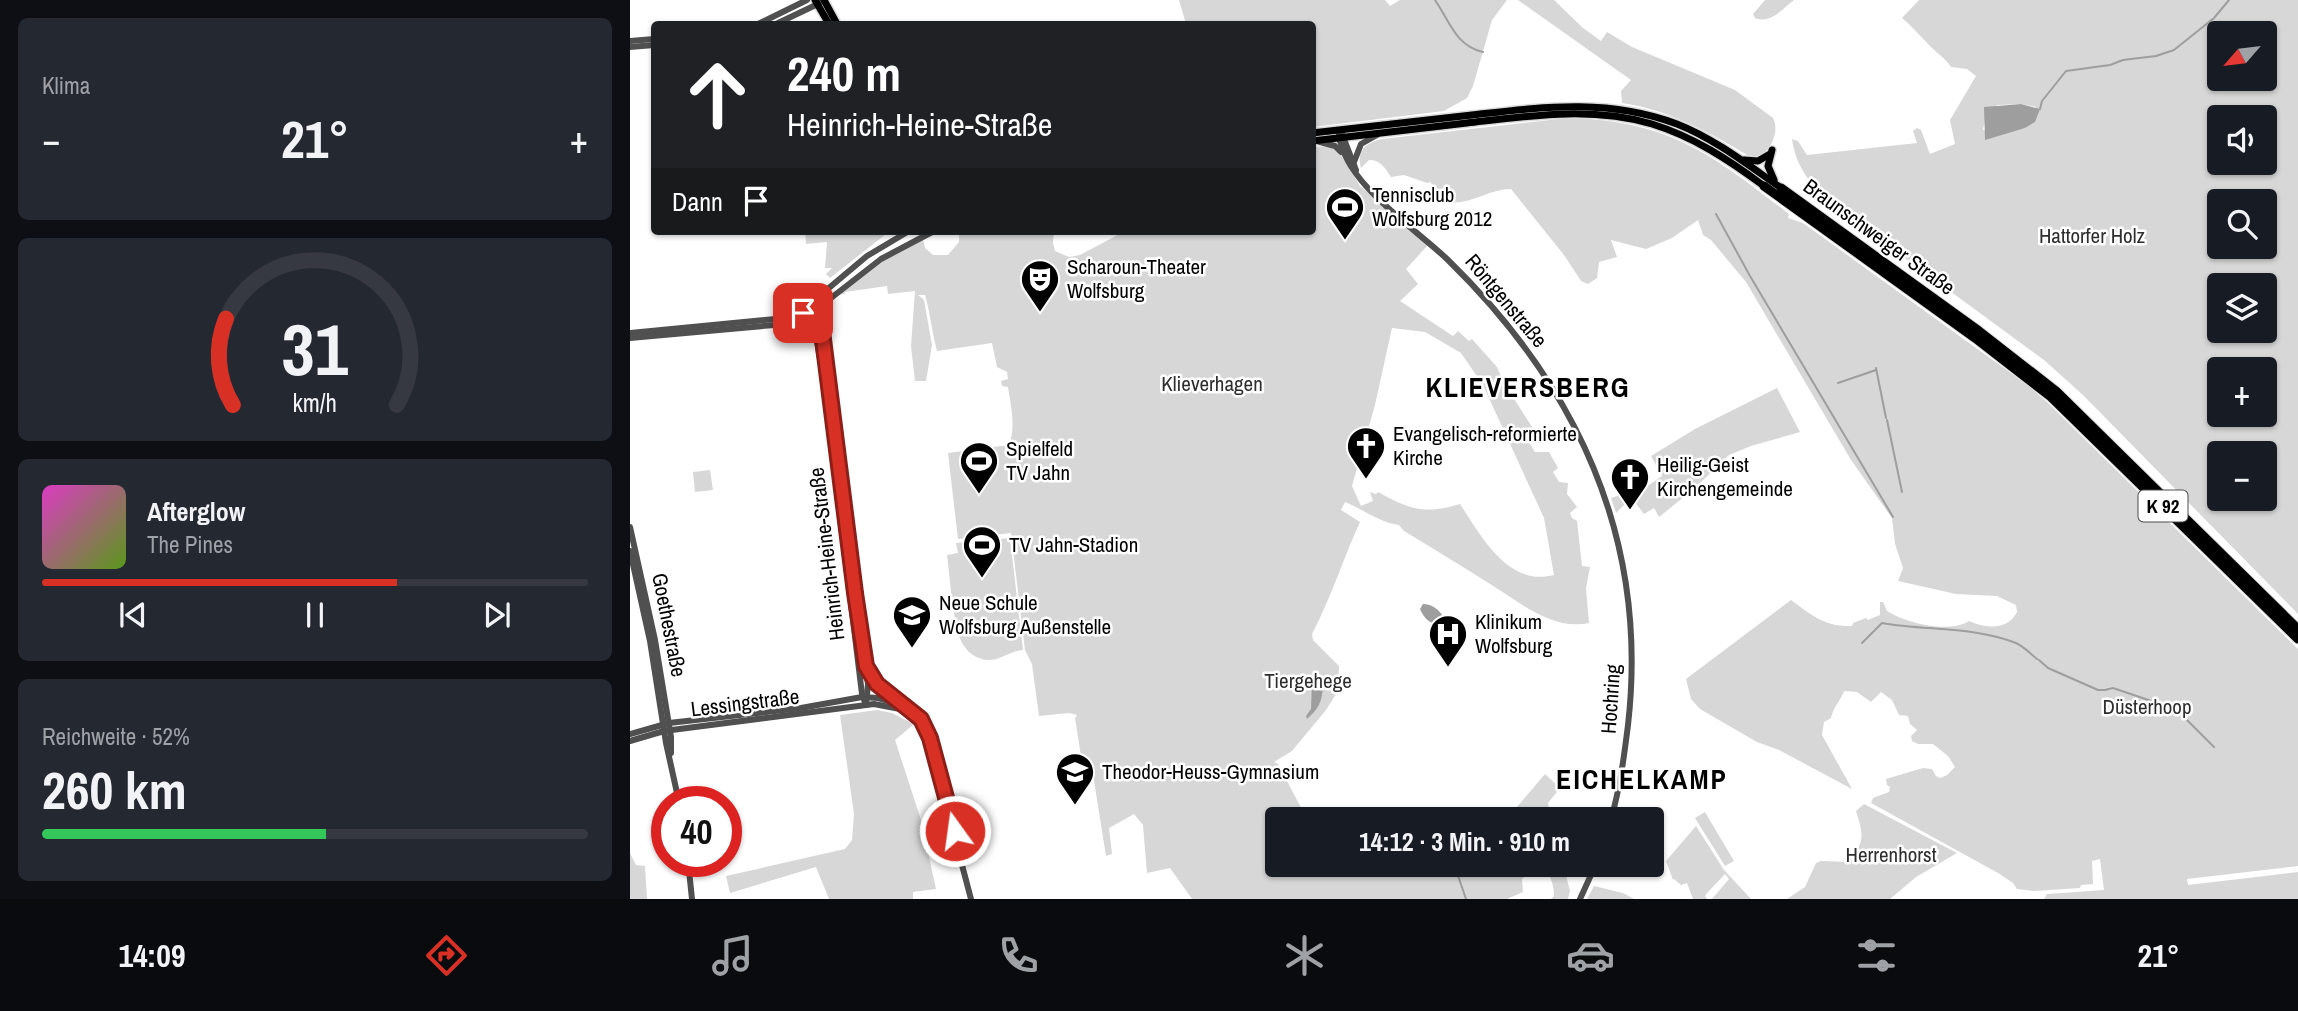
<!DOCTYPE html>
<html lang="de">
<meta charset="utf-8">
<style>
:root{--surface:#171b24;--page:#242831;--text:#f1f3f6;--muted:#9ea1a6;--line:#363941;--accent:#d93025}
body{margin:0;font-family:"Archivo Narrow",sans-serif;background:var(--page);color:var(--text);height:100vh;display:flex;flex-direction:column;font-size:26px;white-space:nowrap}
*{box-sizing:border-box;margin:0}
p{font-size:23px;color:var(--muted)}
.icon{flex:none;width:38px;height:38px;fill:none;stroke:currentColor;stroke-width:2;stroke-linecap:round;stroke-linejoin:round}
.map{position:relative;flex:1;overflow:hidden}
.side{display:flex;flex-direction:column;gap:18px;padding:18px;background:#0d0f14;width:630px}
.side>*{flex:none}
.guide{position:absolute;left:21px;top:21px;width:665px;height:214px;border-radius:7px;box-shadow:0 2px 5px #0004;background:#202124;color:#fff;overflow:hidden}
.needle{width:46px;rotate:242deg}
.fabs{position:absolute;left:1577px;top:21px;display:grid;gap:14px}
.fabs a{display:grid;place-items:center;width:70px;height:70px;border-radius:7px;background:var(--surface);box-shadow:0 2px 5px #0004;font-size:35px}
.speed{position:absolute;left:21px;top:786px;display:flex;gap:14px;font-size:35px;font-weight:700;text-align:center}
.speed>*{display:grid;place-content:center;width:91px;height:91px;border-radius:50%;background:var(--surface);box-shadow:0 2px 5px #0004;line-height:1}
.speed .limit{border:10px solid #d22;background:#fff;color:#111}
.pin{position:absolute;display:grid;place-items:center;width:60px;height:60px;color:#fff;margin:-30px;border-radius:14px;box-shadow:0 4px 10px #0006}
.me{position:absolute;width:77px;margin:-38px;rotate:346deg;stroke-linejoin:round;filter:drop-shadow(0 0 5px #0008)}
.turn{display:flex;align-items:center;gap:24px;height:147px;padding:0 21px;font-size:32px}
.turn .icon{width:91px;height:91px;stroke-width:2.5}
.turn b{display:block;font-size:49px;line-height:60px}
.then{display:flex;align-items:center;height:66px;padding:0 21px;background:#0003;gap:14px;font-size:26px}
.big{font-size:52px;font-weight:700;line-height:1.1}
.side .widget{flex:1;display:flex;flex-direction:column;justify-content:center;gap:10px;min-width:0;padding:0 24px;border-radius:10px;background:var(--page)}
.side .dial{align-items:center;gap:0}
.dial svg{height:182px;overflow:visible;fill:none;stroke:var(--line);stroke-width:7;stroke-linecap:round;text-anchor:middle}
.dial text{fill:var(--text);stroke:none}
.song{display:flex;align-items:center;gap:21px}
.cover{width:84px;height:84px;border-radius:10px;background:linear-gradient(135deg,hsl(310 70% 55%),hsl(90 70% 35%))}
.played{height:7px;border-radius:4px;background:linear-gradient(90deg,var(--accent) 65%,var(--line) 65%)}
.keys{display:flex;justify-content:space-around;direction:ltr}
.heat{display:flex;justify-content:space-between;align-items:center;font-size:38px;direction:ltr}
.charge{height:10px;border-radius:5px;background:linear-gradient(90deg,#34c759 52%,var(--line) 0)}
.trip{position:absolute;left:635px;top:807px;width:399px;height:70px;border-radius:7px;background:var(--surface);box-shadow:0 2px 5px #0004;font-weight:700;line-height:70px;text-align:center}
.tabs{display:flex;height:112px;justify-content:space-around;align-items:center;background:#090b0e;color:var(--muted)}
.tabs .icon{width:49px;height:49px}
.tabs .selected{color:var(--accent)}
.tabs b{font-size:32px;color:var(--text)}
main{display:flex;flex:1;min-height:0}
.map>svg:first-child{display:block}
.green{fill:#d7d7d7;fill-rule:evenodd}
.water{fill:#9e9e9e}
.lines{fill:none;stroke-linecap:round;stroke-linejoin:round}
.stream{stroke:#9e9e9e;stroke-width:2}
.major-casing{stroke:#dbdbdb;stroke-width:10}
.highway-casing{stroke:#dbdbdb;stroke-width:11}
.minor{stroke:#505050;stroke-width:6}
.major{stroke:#000;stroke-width:7}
.highway{stroke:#000;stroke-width:9}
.route-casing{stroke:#8d1f18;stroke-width:18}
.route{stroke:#d93025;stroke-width:12}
.labels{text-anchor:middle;stroke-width:5;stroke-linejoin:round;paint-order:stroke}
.shield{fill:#fff;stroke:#4c4c4c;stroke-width:2}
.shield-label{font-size:19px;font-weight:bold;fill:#000}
.poi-label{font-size:21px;fill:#000;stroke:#fff;text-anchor:start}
.park-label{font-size:21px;fill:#2e2e2e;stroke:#fff}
.street-label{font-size:21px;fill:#000;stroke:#fff}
.district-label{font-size:28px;font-weight:bold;letter-spacing:2px;fill:#000;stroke:#fff}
</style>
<main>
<section class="side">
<div class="widget"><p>Klima</p>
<div class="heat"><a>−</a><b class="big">21°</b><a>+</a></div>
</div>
<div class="widget dial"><svg viewBox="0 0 100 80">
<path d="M14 69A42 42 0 1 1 86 69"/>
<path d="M14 69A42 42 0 0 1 11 31" stroke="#d93025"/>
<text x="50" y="56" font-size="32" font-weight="700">31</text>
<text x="50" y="72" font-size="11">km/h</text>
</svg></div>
<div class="widget">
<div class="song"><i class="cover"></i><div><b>Afterglow</b><p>The Pines</p></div></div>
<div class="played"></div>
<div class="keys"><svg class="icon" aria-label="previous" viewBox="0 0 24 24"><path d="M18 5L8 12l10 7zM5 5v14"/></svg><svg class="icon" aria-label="pause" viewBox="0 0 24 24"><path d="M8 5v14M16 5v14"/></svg><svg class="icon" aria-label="next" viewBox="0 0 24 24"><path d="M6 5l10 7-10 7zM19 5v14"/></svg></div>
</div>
<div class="widget"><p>Reichweite · 52%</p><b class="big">260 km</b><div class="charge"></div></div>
</section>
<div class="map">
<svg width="1668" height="899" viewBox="0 0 1668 899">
<rect width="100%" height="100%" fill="#fff"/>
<!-- green -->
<g class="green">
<path d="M549,0h206l5,6 10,-6h107l-15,20 -19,66 -6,12 -23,13 -131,16 -1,-103h-126z"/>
<path d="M888,0h36l29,28 18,13 6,-9 25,15 103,43 38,28c8,15 -5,39 -21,40 -41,-25 -82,-48 -130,-55l-1,-12 10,-11z"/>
<path d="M1135,0h29c-13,10 -23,24 -39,18l-2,-4z"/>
<path d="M1289,0h379v614l-215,-219 -39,-35 -210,-154c-21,-19 -38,-37 -42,-67l6,2 9,14 110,-12 -4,-12 4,-3 4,2 9,24 25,-10 -5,-24 26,-44 -9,-7 -16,-2c-6,-9 -13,-13 -20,-20 -10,-10 -18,-20 -29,-29zM1589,33h45v46h-45zM1391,104l15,3 -11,21 -18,4 -24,-2 2,-10 12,-15zM1589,117h45v46h-45zM1589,201h45v46h-45zM1589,285h45v46h-45zM1589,369h45v46h-45zM1589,453h45v46h-45z"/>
<path d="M937,118c104,3 144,36 222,96l-1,4 15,5 223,161 20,17 252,248v217l-111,13 1,6 110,-13v27h-254l3,-5 57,-4 -4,-31 -8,2 1,23 -12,1 -1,3 -46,3 -17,-2 -4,-6 -15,-10 -127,-70 2,-5 16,-6 1,-5 -3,-2 -1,-6 37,-11 9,1 4,7 4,2 7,-3 8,-8 -7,-11 -15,-12h-15l-6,-3 -1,-5 6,-6 -7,-6 -2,-8 -9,-1 -7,-15 -11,-8 -10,10 -14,-10 -13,-1c-4,11 -11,16 -13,27l-7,4 -2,13 30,54 -73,-39 -22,-8 -57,-33 -9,-10 -5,-20 105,-79c21,15 33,27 61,26l1,-3 13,-5 2,2 12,-5v-13h3l4,9c19,12 61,23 82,10 17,8 39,9 48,-9l-1,-7 -19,-9 -41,-2 -58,-13 5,-13 -8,-24 -3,-26 -41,-58 -105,-178 -35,-42 -8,-5 -5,-15 -26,18 -26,11 -35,-9 6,17 -18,5 -2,16 -9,6 -7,-3 -17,-26 -53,-66c-27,0 -53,26 -77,6l-3,-13 -4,1 -23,-8 -13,2c-6,-9 -10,-17 -22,-17l-8,8c-5,-17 4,-25 21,-29z"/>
<path d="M699,146l10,6 21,34 68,59 -22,24 12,15 -18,17 53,35 5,-5 11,10 3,-2 25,28 7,16 28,44 -9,6 12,19h14l9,16 -5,4 6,10 9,1 -1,11 10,13 -7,6 2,5 5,3 5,45 8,1 -4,21 3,35c-38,8 -72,-23 -102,-41 -27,-17 -55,-34 -83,-51l-5,-6c-19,-2 -36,-16 -54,-23l-4,8 19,12c-17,37 -29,76 -48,112l1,6 26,26 -1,25 -12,19 -34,41 -18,11 4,2 29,55h-29v45l89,1 15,6 24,-2 8,-5 127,1 -19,14 1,13 -16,7h-315l-22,-31 -23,5 -4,-48 -9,-11 -25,14 3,26 -6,2 -15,-94 -9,1 -7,-45 2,-3 -8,-2 -30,3 -7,-52 -7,-14 -14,-117 -53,6 -10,-86 61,-8c7,-19 2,-39 -1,-58l-6,-1 -1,-5 7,-2 -1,-7 -10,-5 -5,-24 -55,8c-5,-19 -7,-39 -12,-56h-7l6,5 8,45 -6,36h-11l-4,-35 4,-55 -27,3 -1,-8 -42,6v2l-8,1 46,-35 40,-21 2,9 8,7h15l11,-13v-11h95l-1,12 2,8 14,6 11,-2 45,-24h187l1,-84zM762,328l33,4 36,21 22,32 61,133 10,57c-46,12 -73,-39 -94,-71 -36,11 -51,5 -82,-12l-2,2 -6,-2 3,9 -12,5 -9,-20 23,-81z"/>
<path d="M175,231h85l-60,47 -4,-4 6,-6h-7l2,-26 -21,2z"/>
<path d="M1147,388l23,44 -49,14 -22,9 -34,33 -36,29 -5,-9 -10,6 -9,-12 -7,-1 -12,12 -5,-15 35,-11 16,-11 -11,-20 44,-27z"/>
<path d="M80,470l3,20 -18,2 -2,-20z"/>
<path d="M380,538l13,112c-13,1 -23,11 -36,10 -9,-1 -18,-6 -23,-14 -11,-15 -14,-70 -17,-91l11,-2 -2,-10z"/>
<path d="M247,710l15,3 22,11 -19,16 26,80 15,69 -23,3v7h-84l-13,-32 -86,26 -4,-17 119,-27 7,-9 2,-26 -14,-99z"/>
<path d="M915,774l15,14 -12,15 3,16h-34l-6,-5z"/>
<path d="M1234,804l93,49 -41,24 -26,22h-103l18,-12 11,-24 5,-2 30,1c1,-8 4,-9 8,-16 6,-11 0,-24 -3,-35z"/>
<path d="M1075,812l29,49 -9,5 -30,-48z"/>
<path d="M1066,826l28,44 27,29h-39l17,-20 -4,-5 -18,19 -2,3 2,3h-14l-6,-16 -6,2 -7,-6 -1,1 -7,-19z"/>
<path d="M0,853l6,12 9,1 2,33h-17z"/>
<path d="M919,865h14l1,2 6,24 -2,8h-17l3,-3c0,-10 -3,-17 -7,-27z"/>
<path d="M964,886l29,7 11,6h-47z"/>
</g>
<!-- water -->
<g class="water">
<path d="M1391,104l19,5 -5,13 -10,6 -40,12 -1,-33z"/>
<path d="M793,604c9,0 15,5 20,12l-1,6c-11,5 -18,-4 -22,-13z"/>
<path d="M688,677l5,3c0,18 -2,27 -16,39l-1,-3 5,-7 1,-28z"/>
</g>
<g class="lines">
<!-- stream -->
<g class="stream">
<path d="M805,0c15,22 21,46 48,52"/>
<path d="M1410,109l2,-8 24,-30 44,-6 13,-5 33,-4 18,-6 40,-32 15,-18"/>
<path d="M1086,214l34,62 143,241"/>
<path d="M1246,368l10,50"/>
<path d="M1208,383l38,-13"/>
<path d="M1257,420l15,72"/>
<path d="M1232,643l20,-20c44,8 91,3 134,20 7,3 15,11 21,16"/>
<path d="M1409,660l9,8 50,22h7l8,-2 59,20 7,5"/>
<path d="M1552,715l32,32"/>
<path d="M824,864l12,35"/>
</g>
<!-- major casing -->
<g class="major-casing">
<g id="major">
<path d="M185,0l14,24"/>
<path d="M194,0l13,24"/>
<path d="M682,133c53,-6 106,-12 160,-18 71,-8 135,-17 205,9 38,15 71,41 104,64"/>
<path d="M682,141c52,-6 103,-12 155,-18 61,-7 124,-17 185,1 42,13 77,36 112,62"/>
<path d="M1142,150l-4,16 6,14"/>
<path d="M1114,160l14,1 12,-7"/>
</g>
</g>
<!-- highway casing -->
<g class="highway-casing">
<g id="highway">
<path d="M1134,186l211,152 76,59 247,242"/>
<path d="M1151,188l198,143 77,60 242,238"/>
</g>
</g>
<!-- minor -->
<g class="minor">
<path d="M128,24l49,-24"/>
<path d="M146,24l44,-21"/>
<path d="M0,41l24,-2"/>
<path d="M0,47l24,-2"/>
<path d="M712,134l14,36"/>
<path d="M709,135c6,49 75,92 109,125 131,128 201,281 180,465 -4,32 -8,63 -17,94"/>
<path d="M690,142l15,4 6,6"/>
<path d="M724,162l7,-18 16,-9"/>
<path d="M192,292l-9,20v6l11,65 38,311 4,11"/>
<path d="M194,304l-3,12 47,368 -2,21"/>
<path d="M192,305l59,-46 53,-28"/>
<path d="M161,323h18l6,5"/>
<path d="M0,333l156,-15 19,-10 62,-52 42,-25"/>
<path d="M0,338l144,-13 25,-6 15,-7"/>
<path d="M0,527l25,113 16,97v16"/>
<path d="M0,551l20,90 16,102 13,59"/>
<path d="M238,670l11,16 37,29"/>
<path d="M296,729l45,170"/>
<path d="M0,734l39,-11 132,-15 61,-11 16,1 21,6"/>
<path d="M0,741l34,-10 210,-27 26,5 27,23"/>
<path d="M58,861l4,38"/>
<path d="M950,899l16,-35"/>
</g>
<!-- major -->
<use href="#major" class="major"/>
<!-- highway -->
<use href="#highway" class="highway"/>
</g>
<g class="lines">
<!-- route casing -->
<g class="route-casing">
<path id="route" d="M173,313l10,5 9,13 33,262 11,73 11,18 44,35 9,19 25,93"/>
</g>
<!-- route -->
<use href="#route" class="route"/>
</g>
<!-- icons -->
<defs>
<g id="stadium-pin" transform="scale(2.0125)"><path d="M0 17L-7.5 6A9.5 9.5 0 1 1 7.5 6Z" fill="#000" stroke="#fff"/><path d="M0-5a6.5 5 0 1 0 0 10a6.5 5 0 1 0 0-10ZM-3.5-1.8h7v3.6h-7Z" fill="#fff"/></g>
<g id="theatre-pin" transform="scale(2.0125)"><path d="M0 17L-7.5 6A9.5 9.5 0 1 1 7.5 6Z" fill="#000" stroke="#fff"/><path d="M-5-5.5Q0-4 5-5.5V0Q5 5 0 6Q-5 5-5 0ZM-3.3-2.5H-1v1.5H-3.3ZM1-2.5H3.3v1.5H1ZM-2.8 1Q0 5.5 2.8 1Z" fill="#fff"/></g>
<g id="church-pin" transform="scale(2.0125)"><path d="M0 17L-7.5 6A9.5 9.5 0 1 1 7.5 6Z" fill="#000" stroke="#fff"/><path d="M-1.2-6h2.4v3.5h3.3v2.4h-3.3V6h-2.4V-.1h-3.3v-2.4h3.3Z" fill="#fff"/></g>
<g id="school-pin" transform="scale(2.0125)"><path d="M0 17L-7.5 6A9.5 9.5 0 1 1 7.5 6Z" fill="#000" stroke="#fff"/><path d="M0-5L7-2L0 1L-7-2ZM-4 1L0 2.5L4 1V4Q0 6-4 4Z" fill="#fff"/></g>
<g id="hospital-pin" transform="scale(2.0125)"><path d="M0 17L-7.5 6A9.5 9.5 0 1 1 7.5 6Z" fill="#000" stroke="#fff"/><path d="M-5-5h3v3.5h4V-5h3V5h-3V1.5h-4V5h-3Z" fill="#fff"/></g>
</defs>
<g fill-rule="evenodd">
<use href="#stadium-pin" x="715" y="207"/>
<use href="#theatre-pin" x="410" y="279"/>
<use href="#church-pin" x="736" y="446"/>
<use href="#stadium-pin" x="349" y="461"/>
<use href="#church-pin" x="1000" y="477"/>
<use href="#stadium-pin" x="352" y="545"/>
<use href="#school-pin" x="282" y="615"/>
<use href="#hospital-pin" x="818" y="634"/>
<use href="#school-pin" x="445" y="772"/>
</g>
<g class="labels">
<!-- shield labels -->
<rect class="shield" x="1508.5" y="490.5" width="49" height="31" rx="5"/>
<g class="shield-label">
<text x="1533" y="513">K 92</text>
</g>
<!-- poi labels -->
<g class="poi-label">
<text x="742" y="202">Tennisclub<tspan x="742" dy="24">Wolfsburg 2012</tspan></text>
<text x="437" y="274">Scharoun-Theater<tspan x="437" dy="24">Wolfsburg</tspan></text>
<text x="763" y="441">Evangelisch-reformierte<tspan x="763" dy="24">Kirche</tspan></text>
<text x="376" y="456">Spielfeld<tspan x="376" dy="24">TV Jahn</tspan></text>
<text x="1027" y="472">Heilig-Geist<tspan x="1027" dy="24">Kirchengemeinde</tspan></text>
<text x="379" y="552">TV Jahn-Stadion</text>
<text x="309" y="610">Neue Schule<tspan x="309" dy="24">Wolfsburg Außenstelle</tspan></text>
<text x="845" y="629">Klinikum<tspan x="845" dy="24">Wolfsburg</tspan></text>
<text x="472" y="779">Theodor-Heuss-Gymnasium</text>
</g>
<!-- park labels -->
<g class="park-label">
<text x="1462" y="243">Hattorfer Holz</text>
<text x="582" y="391">Klieverhagen</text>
<text x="678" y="688">Tiergehege</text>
<text x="1517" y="714">Düsterhoop</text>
<text x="1261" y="862">Herrenhorst</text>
</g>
<!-- street labels -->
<g class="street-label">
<text transform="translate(1249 237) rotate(36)" y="7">Braunschweiger Straße</text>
<text transform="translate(876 301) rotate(50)" y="7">Röntgenstraße</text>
<text transform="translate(197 554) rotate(-97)" y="7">Heinrich-Heine-Straße</text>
<text transform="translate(39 625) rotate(79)" y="7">Goethestraße</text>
<text transform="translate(981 699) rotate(-86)" y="7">Hochring</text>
<text transform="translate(115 703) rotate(-7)" y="7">Lessingstraße</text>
</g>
<!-- district labels -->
<g class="district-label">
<text x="898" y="397">KLIEVERSBERG</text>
<text x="1012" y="789">EICHELKAMP</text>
</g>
</g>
</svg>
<div class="fabs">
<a><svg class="needle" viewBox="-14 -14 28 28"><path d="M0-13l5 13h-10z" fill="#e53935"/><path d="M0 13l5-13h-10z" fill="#9ea1a6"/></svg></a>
<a><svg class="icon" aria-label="sound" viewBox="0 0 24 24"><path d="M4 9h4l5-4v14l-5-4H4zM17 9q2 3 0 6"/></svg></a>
<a><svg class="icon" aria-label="search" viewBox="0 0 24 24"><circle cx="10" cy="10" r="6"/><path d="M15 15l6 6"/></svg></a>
<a><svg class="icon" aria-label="layers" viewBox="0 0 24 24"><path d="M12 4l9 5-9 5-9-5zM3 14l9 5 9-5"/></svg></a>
<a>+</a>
<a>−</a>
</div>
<div class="speed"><div class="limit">40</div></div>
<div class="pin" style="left:173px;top:313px;background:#d93025"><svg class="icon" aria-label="arrive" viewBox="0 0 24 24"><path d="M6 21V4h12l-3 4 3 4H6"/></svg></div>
<svg class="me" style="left:325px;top:831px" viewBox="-20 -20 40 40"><circle r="17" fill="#d93025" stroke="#fff" stroke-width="3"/><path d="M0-11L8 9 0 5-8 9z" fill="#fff"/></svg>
<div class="trip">14:12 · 3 Min. · 910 m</div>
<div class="guide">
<div class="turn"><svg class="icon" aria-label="ahead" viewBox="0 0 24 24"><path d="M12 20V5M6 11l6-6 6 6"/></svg><div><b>240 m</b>Heinrich-Heine-Straße</div></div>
<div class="then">Dann<svg class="icon" aria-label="arrive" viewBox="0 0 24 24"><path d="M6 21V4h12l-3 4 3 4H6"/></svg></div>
</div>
</div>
</main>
<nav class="tabs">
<b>14:09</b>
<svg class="icon selected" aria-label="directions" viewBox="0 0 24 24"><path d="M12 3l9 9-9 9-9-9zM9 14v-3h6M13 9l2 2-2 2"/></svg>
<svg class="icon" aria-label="music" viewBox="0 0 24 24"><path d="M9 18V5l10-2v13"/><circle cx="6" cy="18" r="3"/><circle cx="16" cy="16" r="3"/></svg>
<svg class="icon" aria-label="phone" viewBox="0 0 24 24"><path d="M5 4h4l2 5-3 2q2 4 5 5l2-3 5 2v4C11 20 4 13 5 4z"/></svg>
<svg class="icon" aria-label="climate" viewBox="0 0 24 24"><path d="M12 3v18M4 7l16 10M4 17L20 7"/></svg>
<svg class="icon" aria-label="car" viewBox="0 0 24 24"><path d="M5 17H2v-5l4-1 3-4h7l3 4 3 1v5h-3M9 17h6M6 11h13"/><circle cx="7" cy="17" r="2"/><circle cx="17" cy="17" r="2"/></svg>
<svg class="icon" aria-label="filters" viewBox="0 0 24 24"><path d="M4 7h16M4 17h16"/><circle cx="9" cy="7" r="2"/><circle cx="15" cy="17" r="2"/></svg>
<b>21°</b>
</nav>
